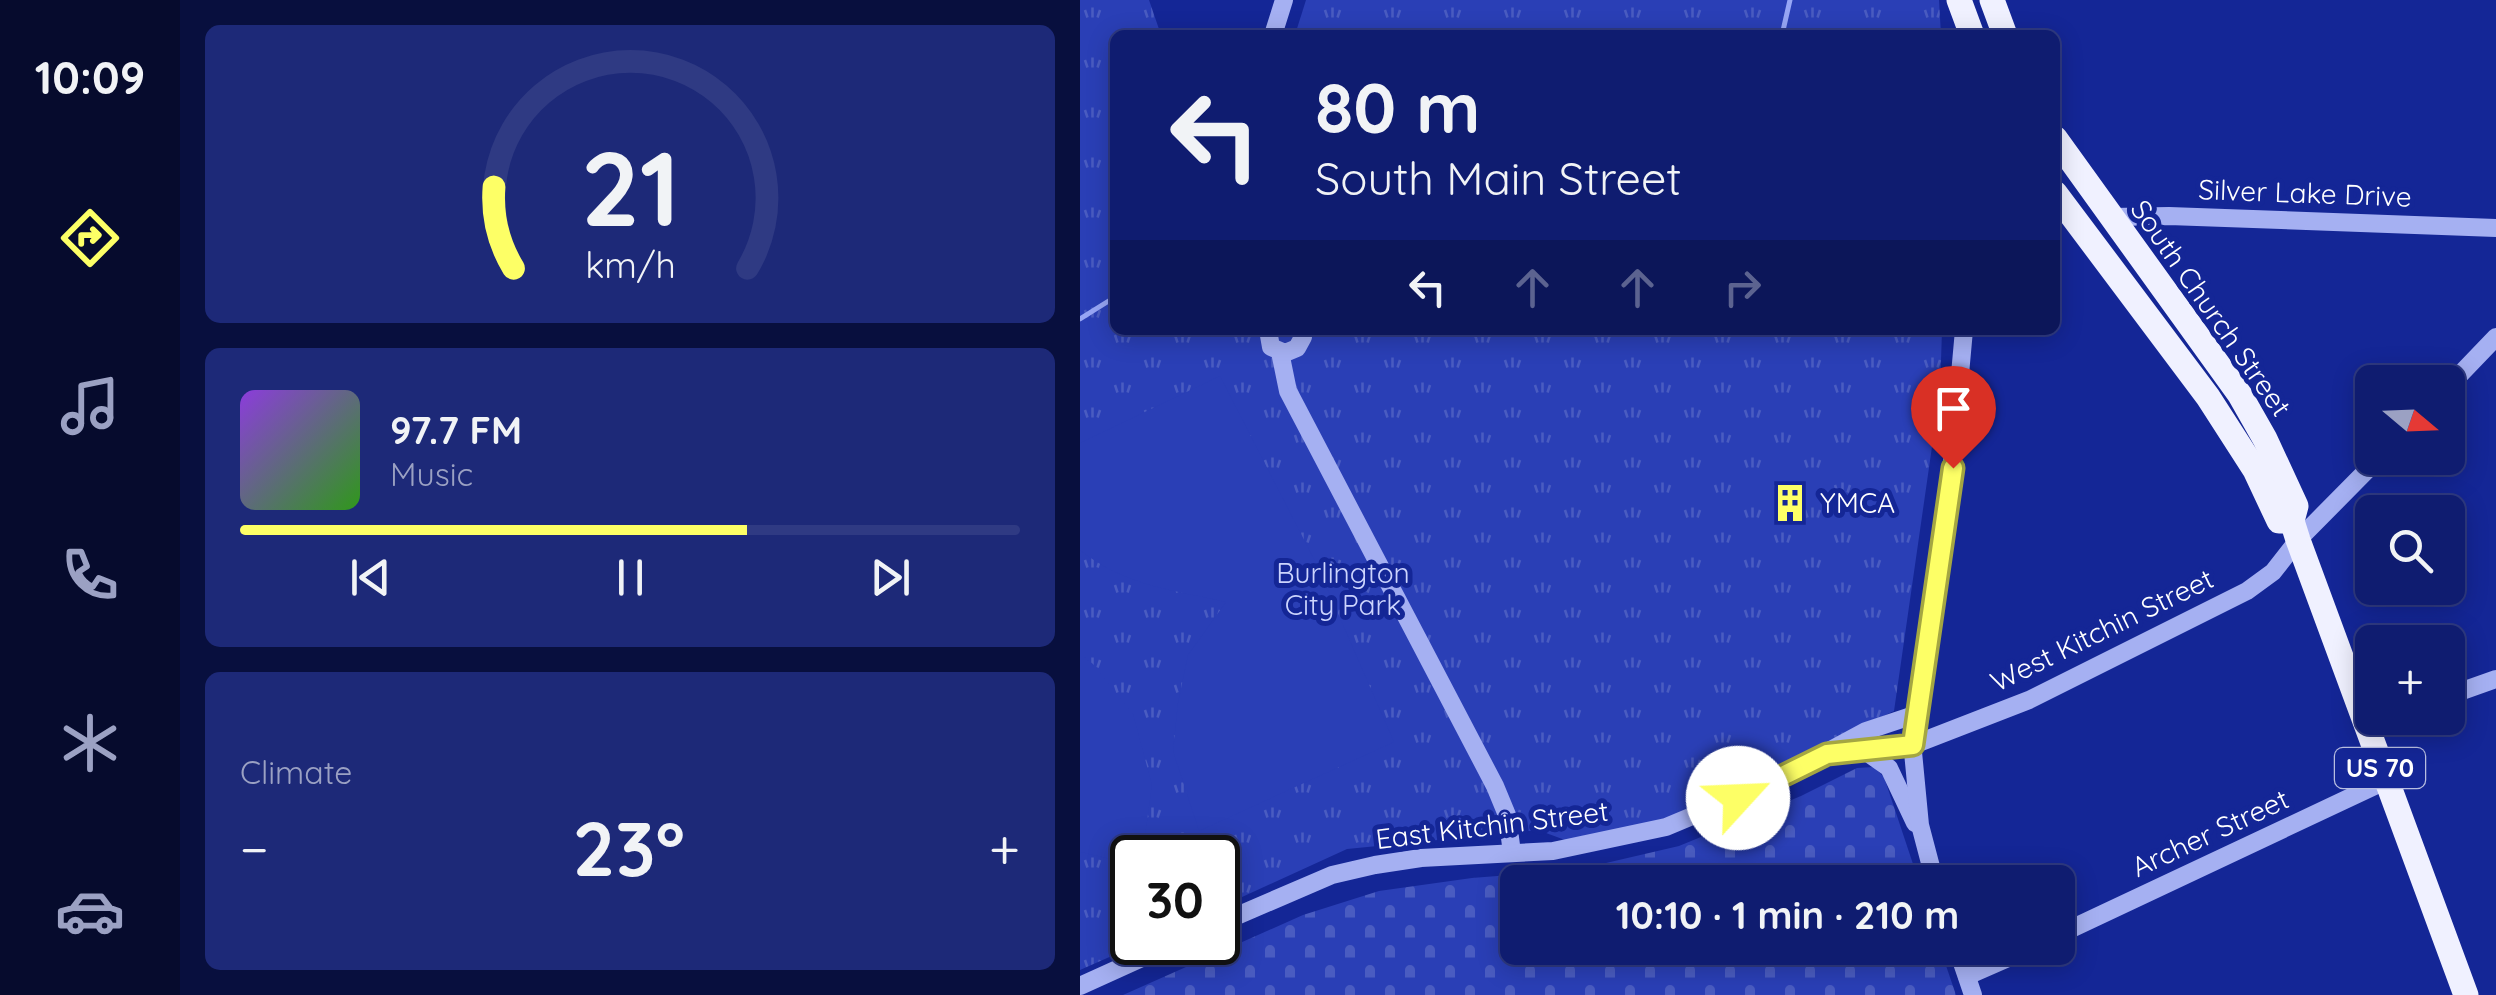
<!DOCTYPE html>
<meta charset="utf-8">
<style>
:root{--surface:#0f1c70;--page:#1d2978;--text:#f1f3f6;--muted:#9ba1c3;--line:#2f3a83;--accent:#fdff66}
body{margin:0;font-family:Quicksand,sans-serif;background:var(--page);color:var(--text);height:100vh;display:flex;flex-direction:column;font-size:38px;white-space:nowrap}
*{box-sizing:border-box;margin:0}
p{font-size:32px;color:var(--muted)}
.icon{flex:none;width:55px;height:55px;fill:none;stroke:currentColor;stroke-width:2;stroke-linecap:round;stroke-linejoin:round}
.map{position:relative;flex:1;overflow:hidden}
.drawer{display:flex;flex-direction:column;gap:25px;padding:25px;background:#080f3e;width:900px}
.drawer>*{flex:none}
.banner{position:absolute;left:30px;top:30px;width:950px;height:305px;border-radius:15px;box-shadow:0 5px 25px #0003,0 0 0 2px var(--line);background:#0f1c70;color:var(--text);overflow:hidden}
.needle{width:65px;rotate:109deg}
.tools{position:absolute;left:1275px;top:365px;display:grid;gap:20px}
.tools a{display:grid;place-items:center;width:110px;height:110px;border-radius:15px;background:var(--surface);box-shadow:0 5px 25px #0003,0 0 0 2px var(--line);font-size:50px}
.speed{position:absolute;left:30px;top:835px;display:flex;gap:20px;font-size:50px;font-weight:700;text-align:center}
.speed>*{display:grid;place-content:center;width:130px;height:130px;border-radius:50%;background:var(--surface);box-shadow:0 5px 25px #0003,0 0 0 2px var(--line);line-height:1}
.speed .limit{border:5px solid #111;border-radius:15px;background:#fff;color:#111}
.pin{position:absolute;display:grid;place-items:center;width:85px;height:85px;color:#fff;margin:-102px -42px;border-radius:50% 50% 50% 0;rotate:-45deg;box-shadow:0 0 10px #0007}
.pin .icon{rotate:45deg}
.me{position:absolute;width:110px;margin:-55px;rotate:65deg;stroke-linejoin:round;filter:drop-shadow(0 0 8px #0008)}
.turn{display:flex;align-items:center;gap:35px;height:210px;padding:0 40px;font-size:45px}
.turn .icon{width:130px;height:130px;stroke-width:2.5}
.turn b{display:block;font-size:70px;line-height:85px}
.lanes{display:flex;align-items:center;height:95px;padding:0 40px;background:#0003;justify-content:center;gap:50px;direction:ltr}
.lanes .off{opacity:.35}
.big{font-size:75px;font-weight:800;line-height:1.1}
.drawer .widget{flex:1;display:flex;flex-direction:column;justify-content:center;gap:15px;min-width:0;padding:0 35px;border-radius:15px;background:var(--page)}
.drawer .dial{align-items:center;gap:0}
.dial svg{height:260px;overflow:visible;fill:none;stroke:var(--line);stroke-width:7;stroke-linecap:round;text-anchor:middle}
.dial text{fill:var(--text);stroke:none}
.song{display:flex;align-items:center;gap:30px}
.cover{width:120px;height:120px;border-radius:15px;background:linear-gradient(135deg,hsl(270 70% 55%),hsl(110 70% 35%))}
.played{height:10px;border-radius:5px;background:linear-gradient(90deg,var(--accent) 65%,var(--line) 65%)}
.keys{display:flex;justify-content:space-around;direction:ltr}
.heat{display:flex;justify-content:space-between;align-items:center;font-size:55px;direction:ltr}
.trip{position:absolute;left:420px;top:865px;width:575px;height:100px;border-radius:15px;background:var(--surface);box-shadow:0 5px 25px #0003,0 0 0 2px var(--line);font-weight:800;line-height:100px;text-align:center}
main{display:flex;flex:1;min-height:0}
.tabs{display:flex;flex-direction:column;width:180px;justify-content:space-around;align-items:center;background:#060b2d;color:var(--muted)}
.tabs .icon{width:70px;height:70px}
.tabs .selected{color:var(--accent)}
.tabs b{font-size:45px;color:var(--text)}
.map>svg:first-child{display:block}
.grass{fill:url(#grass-tufts)}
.cemetery{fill:url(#cemetery-stones)}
.pitch{fill:#2a3fb6}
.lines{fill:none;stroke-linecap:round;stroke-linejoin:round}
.stream{stroke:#97a6f5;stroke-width:5}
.minor{stroke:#a5b0f2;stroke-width:18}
.major{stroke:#f0f1ff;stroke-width:25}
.route-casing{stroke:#a4a642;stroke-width:25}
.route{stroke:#fdff66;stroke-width:18}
.labels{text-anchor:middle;stroke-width:10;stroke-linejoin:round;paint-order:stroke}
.shield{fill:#142696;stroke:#b8bee0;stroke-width:2.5}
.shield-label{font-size:25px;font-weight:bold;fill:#fff}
.street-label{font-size:28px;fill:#fff;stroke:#142696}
.poi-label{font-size:28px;fill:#fff;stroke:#142696;text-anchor:start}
.park-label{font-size:28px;fill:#ccd4fd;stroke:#142696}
</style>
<main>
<nav class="tabs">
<b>10:09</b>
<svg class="icon selected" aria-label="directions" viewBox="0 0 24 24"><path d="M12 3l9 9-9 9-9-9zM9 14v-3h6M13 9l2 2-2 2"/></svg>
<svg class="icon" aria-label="music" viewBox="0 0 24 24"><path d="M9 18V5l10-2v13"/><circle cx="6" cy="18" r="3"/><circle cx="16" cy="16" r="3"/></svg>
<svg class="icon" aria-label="phone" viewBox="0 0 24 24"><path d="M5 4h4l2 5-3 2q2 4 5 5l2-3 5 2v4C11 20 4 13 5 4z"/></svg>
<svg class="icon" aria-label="climate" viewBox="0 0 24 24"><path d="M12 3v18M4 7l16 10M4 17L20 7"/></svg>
<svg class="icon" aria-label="car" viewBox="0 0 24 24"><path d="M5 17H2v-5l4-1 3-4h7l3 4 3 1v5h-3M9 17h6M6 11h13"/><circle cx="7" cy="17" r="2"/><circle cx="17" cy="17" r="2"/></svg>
</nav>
<section class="drawer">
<div class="widget dial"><svg viewBox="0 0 100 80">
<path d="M14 69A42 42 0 1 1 86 69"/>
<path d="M14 69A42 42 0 0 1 8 44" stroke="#fdff66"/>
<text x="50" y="56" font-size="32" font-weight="700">21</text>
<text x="50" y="72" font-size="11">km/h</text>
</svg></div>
<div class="widget">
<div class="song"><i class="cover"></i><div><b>97.7 FM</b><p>Music</p></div></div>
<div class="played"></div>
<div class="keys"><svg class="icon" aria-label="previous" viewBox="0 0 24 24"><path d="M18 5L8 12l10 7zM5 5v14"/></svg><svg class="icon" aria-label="pause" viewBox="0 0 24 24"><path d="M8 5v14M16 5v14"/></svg><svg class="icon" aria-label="next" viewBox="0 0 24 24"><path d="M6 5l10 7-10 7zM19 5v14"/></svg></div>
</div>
<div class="widget"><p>Climate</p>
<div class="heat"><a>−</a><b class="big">23°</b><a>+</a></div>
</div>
</section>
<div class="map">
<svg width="1416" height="995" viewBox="0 0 1416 995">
<defs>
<pattern id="grass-tufts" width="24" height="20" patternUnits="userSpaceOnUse" patternTransform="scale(2.5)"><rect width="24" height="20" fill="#2a3fb6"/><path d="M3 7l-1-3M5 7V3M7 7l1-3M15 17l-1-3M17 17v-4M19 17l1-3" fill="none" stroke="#4a5cc1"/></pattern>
<pattern id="cemetery-stones" width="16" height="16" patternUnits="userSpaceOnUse" patternTransform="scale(2.5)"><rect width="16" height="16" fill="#2a3fb6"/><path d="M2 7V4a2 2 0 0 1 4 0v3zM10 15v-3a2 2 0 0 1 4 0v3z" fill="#4a5cc1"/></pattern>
</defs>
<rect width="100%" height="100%" fill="#142696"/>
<!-- grass -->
<g class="grass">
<path d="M0,0h69l12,35h-46v295h827l-2,61 -46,320 -53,25 -13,13 -165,76 -79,22 -46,-17 -191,19 -129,59v-50h-86v84l9,1 -61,27z"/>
<path d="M226,0h633l2,35h-646z"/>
</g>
<!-- cemetery -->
<path class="cemetery" d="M794,767l10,10 35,105h-401v66h422l16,47h-833l180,-80 76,-24 93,-13 104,-8 103,-24 122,-50 56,-28z"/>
<!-- pitch -->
<g class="pitch">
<path d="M140,376l96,187 78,179 -195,89 -26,-80 5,-48 10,-48 38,-53c-53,-12 -101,-16 -146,-52v-107z"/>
<path d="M0,654l13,10 40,50 19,71 -10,72 -10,1v6l-52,-12z"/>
</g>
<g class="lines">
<!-- stream -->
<g class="stream">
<path d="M702,35l8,-35"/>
<path d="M0,319l35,-22"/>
</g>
<!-- minor -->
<g class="minor">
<path d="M193,35l11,-35"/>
<path d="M1032,217l57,-1 327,12"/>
<path d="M188,330l3,17 14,6 12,-5 6,-11 -1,-7"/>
<path d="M200,352l8,39 207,395 12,29 5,38"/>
<path d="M1368,387l48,-50"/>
<path d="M1368,696l48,-17"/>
<path d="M1285,724l19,-6"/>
<path d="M785,751l24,17 26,55"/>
<path d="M752,754l81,-9 116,-45 218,-109 26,-19 25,-32 81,-82"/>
<path d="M855,882l-15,-57 -7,-73 33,-223 18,-199"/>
<path d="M138,924l114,-49 43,-10 46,-7 132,-7 113,-24 98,-41 102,-55 51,-17"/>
<path d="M978,935l327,-154"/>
<path d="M877,948l16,47"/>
<path d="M887,976l64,-28"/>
<path d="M0,986l97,-44"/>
</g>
<!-- major -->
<g class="major">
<path d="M879,0l13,35"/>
<path d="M912,0l13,35"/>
<path d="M975,138l185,257 25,44 31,67 -4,15 6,19 168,455"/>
<path d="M975,193l153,204 47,73 24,51h13"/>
</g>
</g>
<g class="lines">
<!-- route casing -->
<g class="route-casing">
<path id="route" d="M658,798l89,-44 86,-9 40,-277"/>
</g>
<!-- route -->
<use href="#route" class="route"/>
</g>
<!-- icons -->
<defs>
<g id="building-bare" transform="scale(3)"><path d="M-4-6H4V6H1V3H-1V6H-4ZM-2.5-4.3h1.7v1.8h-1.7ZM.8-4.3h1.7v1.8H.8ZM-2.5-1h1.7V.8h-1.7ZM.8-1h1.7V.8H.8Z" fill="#fdff66" stroke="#142696" stroke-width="2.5" paint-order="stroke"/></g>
</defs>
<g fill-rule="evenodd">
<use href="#building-bare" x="710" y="503"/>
</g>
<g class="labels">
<!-- shield labels -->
<rect class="shield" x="1255" y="748" width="90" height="40" rx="8"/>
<g class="shield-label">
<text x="1300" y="777">US 70</text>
</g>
<!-- street labels -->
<g class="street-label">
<text transform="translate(1225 193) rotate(2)" y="10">Silver Lake Drive</text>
<text transform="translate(1131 308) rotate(55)" y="10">South Church Street</text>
<text transform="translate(1022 630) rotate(-26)" y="10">West Kitchin Street</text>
<text transform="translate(412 825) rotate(-7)" y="10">East Kitchin Street</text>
<text transform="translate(1130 833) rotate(-25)" y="10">Archer Street</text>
</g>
<!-- poi labels -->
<g class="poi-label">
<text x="740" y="513">YMCA</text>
</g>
<!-- park labels -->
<g class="park-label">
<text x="263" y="583">Burlington<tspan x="263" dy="32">City Park</tspan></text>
</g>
</g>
</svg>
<div class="tools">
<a><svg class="needle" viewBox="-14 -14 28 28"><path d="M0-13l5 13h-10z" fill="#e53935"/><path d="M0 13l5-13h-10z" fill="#9ba1c3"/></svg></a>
<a><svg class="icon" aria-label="search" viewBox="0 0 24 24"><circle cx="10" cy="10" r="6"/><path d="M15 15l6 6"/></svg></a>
<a>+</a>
</div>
<div class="speed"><div class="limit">30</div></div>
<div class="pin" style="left:873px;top:468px;background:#d93025"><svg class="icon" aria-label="arrive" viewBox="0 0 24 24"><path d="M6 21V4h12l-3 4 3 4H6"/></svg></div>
<svg class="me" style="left:658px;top:798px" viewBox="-20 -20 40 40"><circle r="19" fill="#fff"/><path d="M0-13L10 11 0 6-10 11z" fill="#fdff66"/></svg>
<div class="trip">10:10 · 1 min · 210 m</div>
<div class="banner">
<div class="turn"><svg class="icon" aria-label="left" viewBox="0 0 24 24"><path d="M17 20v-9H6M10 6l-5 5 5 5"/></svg><div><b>80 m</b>South Main Street</div></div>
<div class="lanes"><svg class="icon" aria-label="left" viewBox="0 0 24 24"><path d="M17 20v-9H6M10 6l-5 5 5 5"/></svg><svg class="icon off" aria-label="ahead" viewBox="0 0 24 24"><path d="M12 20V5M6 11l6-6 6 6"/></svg><svg class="icon off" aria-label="ahead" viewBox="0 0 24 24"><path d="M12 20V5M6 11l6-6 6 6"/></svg><svg class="icon off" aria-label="right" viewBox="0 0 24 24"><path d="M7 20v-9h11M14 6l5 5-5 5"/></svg></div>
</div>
</div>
</main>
